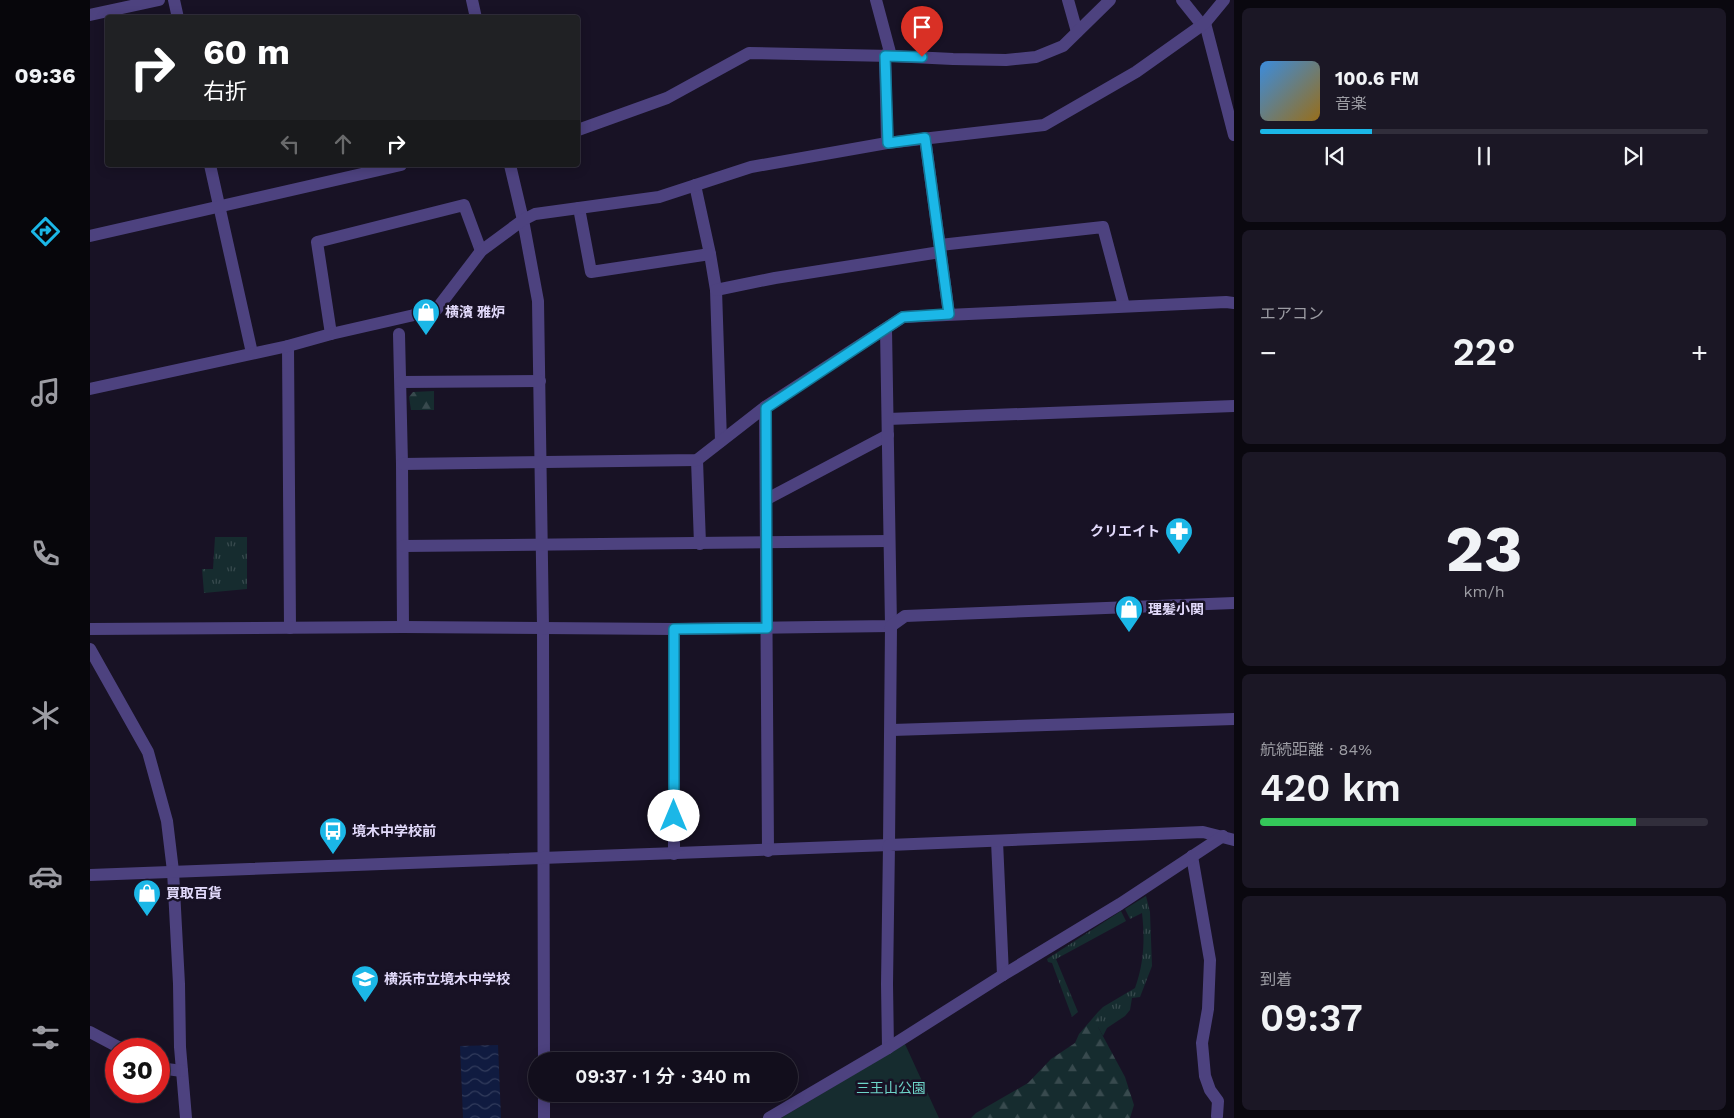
<!DOCTYPE html>
<html lang="ja">
<meta charset="utf-8">
<style>
:root{--surface:#120e1c;--page:#1b1725;--text:#f1f3f6;--muted:#9c9ca3;--line:#312e3b;--accent:#1bb7e7}
body{margin:0;font-family:"Work Sans","Noto Sans JP",sans-serif;background:var(--page);color:var(--text);height:100vh;display:flex;flex-direction:column;font-size:19px;white-space:nowrap}
*{box-sizing:border-box;margin:0}
p{font-size:16px;color:var(--muted)}
.icon{flex:none;width:28px;height:28px;fill:none;stroke:currentColor;stroke-width:2;stroke-linecap:round;stroke-linejoin:round}
.map{position:relative;flex:1;overflow:hidden}
.details{display:flex;flex-direction:column;gap:8px;padding:8px;background:#0a080f;width:500px}
.details>*{flex:none}
.guide{position:absolute;left:15px;top:15px;width:475px;height:152px;border-radius:5px;box-shadow:0 2px 12px #0003,0 0 0 1px var(--line);background:#202124;color:#fff;overflow:hidden}
.speed{position:absolute;left:15px;top:1038px;display:flex;gap:10px;font-size:25px;font-weight:700;text-align:center}
.speed>*{display:grid;place-content:center;width:65px;height:65px;border-radius:50%;background:var(--surface);box-shadow:0 2px 12px #0003,0 0 0 1px var(--line);line-height:1}
.speed .limit{border:8px solid #d22;background:#fff;color:#111}
.pin{position:absolute;display:grid;place-items:center;width:42px;height:42px;color:#fff;margin:-51px -21px;border-radius:50% 50% 50% 0;rotate:-45deg;box-shadow:0 0 5px #0007}
.pin .icon{rotate:45deg}
.me{position:absolute;width:55px;margin:-28px;rotate:0deg;stroke-linejoin:round;filter:drop-shadow(0 0 4px #0008)}
.turn{display:flex;align-items:center;gap:18px;height:105px;padding:0 15px;font-size:22px}
.turn .icon{width:65px;height:65px;stroke-width:2.5}
.turn b{display:block;font-size:35px;line-height:42px}
.lanes{display:flex;align-items:center;height:48px;padding:0 15px;background:#0003;justify-content:center;gap:25px;direction:ltr}
.lanes .off{opacity:.35}
.big{font-size:38px;font-weight:600;line-height:1.1}
.details .widget{flex:1;display:flex;flex-direction:column;justify-content:center;gap:8px;min-width:0;padding:0 18px;border-radius:8px;background:var(--page)}
.details .dial{align-items:center;gap:0}
.dial b{font-size:65px;line-height:1}
.song{display:flex;align-items:center;gap:15px}
.cover{width:60px;height:60px;border-radius:8px;background:linear-gradient(135deg,hsl(210 70% 55%),hsl(40 70% 35%))}
.played{height:5px;border-radius:2px;background:linear-gradient(90deg,var(--accent) 25%,var(--line) 25%)}
.keys{display:flex;justify-content:space-around;direction:ltr}
.heat{display:flex;justify-content:space-between;align-items:center;font-size:28px;direction:ltr}
.charge{height:8px;border-radius:4px;background:linear-gradient(90deg,#34c759 84%,var(--line) 0)}
.trip{position:absolute;left:438px;top:1052px;width:270px;height:50px;border-radius:25px;background:var(--surface);box-shadow:0 2px 12px #0003,0 0 0 1px var(--line);font-weight:600;line-height:50px;text-align:center}
main{display:flex;flex:1;min-height:0}
.tab-bar{display:flex;flex-direction:column;width:90px;justify-content:space-around;align-items:center;background:#07060b;color:var(--muted)}
.tab-bar .icon{width:35px;height:35px}
.tab-bar .on{color:var(--accent)}
.tab-bar b{font-size:22px;color:var(--text)}
.map>svg:first-child{display:block}
.grass{fill:url(#grass-tufts)}
.forest{fill:url(#forest-firs)}
.park{fill:#162c2f}
.water{fill:url(#water-waves)}
.lines{fill:none;stroke-linecap:round;stroke-linejoin:round}
.minor{stroke:#4d427f;stroke-width:12}
.route-casing{stroke:#127796;stroke-width:12}
.route{stroke:#1bb7e7;stroke-width:9}
.labels{text-anchor:middle;stroke-width:5;stroke-linejoin:round;paint-order:stroke}
.poi-label{font-size:14px;font-weight:bold;fill:#e2dafb;stroke:#181225;text-anchor:start}
.park-label{font-size:14px;fill:#6dd4c8;stroke:#181225}
</style>
<main>
<nav class="tab-bar">
<b>09:36</b>
<svg class="icon on" aria-label="directions" viewBox="0 0 24 24"><path d="M12 3l9 9-9 9-9-9zM9 14v-3h6M13 9l2 2-2 2"/></svg>
<svg class="icon" aria-label="music" viewBox="0 0 24 24"><path d="M9 18V5l10-2v13"/><circle cx="6" cy="18" r="3"/><circle cx="16" cy="16" r="3"/></svg>
<svg class="icon" aria-label="phone" viewBox="0 0 24 24"><path d="M5 4h4l2 5-3 2q2 4 5 5l2-3 5 2v4C11 20 4 13 5 4z"/></svg>
<svg class="icon" aria-label="climate" viewBox="0 0 24 24"><path d="M12 3v18M4 7l16 10M4 17L20 7"/></svg>
<svg class="icon" aria-label="car" viewBox="0 0 24 24"><path d="M5 17H2v-5l4-1 3-4h7l3 4 3 1v5h-3M9 17h6M6 11h13"/><circle cx="7" cy="17" r="2"/><circle cx="17" cy="17" r="2"/></svg>
<svg class="icon" aria-label="filters" viewBox="0 0 24 24"><path d="M4 7h16M4 17h16"/><circle cx="9" cy="7" r="2"/><circle cx="15" cy="17" r="2"/></svg>
</nav>
<div class="map">
<svg width="1144" height="1118" viewBox="0 0 1144 1118">
<defs>
<pattern id="grass-tufts" width="24" height="20" patternUnits="userSpaceOnUse" patternTransform="scale(1.25)"><rect width="24" height="20" fill="#162c2f"/><path d="M3 7l-1-3M5 7V3M7 7l1-3M15 17l-1-3M17 17v-4M19 17l1-3" fill="none" stroke="#384a4e"/></pattern>
<pattern id="forest-firs" width="22" height="20" patternUnits="userSpaceOnUse" patternTransform="scale(1.25)"><rect width="22" height="20" fill="#162c2f"/><path d="M5 1l3.5 6h-7zM16 11l3.5 6h-7z" fill="#384a4e"/></pattern>
<pattern id="water-waves" width="16" height="10" patternUnits="userSpaceOnUse" patternTransform="scale(1.25)"><rect width="16" height="10" fill="#101b40"/><path d="M0 5q4-4 8 0t8 0" fill="none" stroke="#323c5c"/></pattern>
</defs>
<rect width="100%" height="100%" fill="#181225"/>
<!-- grass -->
<g class="grass">
<path d="M125,537h32v52l-43,4 -2,-24h11z"/>
<path d="M1056,896l4,16 2,54 -12,31 -8,1 -2,12 -5,6 -18,12 -4,8 -5,-9v-15l5,-5 32,-19c9,-25 10,-49 7,-75l-12,6 -5,-10z"/>
<path d="M1031,911l5,10 -70,38 22,53 -6,5 -20,-54 -4,-1 -1,-3z"/>
</g>
<!-- forest -->
<g class="forest">
<path d="M344,391v19h-23l-2,-13 4,-5z"/>
<path d="M1008,1012v15l27,50 9,28 -4,13h-159l5,-5 52,-30 23,-24 24,-16 4,-9z"/>
</g>
<!-- park -->
<path class="park" d="M815,1044l34,74h-158z"/>
<!-- water -->
<path class="water" d="M408,1045l3,73h-38l-3,-72z"/>
<g class="lines">
<!-- minor -->
<g class="minor">
<path d="M84,0l4,18"/>
<path d="M382,0l4,18"/>
<path d="M786,0l15,56"/>
<path d="M978,0l9,32"/>
<path d="M1092,0l20,25"/>
<path d="M0,15l69,-15"/>
<path d="M1115,23l29,112"/>
<path d="M795,55l2,88"/>
<path d="M488,130l89,-32 82,-45 142,3 62,3 53,1 30,-3 27,-11 47,-46"/>
<path d="M835,138l24,176"/>
<path d="M120,165l42,188"/>
<path d="M420,165l13,55 15,81 5,326 1,434"/>
<path d="M605,185l15,69 6,36 5,151"/>
<path d="M489,208l12,64 119,-18"/>
<path d="M0,236l311,-71"/>
<path d="M850,245l163,-18 21,79"/>
<path d="M626,290l59,-12 165,-26"/>
<path d="M241,334l-14,-92 147,-37 17,46"/>
<path d="M309,334l3,130 1,163"/>
<path d="M198,346l2,282"/>
<path d="M311,382l139,-1"/>
<path d="M0,389l198,-43 43,-12 105,-24 45,-59 42,-31 12,-6 124,-17 92,-30 136,-24 157,-18 92,-53 69,-49 19,-23"/>
<path d="M675,407l3,444"/>
<path d="M798,419l346,-13"/>
<path d="M607,460l3,84"/>
<path d="M312,464l295,-4 68,-53 138,-90 323,-15 8,1"/>
<path d="M677,499l121,-64"/>
<path d="M313,546l486,-5"/>
<path d="M0,629l313,-2 271,2 217,-3 -5,-297"/>
<path d="M0,649l58,103 19,69 6,50 6,113 1,63 6,71"/>
<path d="M802,730l342,-11"/>
<path d="M907,841l6,134"/>
<path d="M584,854v-225"/>
<path d="M1102,856l18,104 -2,49 -6,34 3,33 5,14 8,11 -1,15"/>
<path d="M0,875l799,-30 2,-219 14,-10 329,-13"/>
<path d="M0,1032l32,17"/>
<path d="M798,1048l-1,-64 2,-139 314,-13 31,8"/>
<path d="M69,1068l23,3"/>
<path d="M454,1118v-24"/>
<path d="M679,1118l119,-70 115,-73 117,-71 103,-68"/>
</g>
</g>
<g class="lines">
<!-- route casing -->
<g class="route-casing">
<path id="route" d="M584,816v-187l93,-1 -1,-220 137,-91 46,-3 -24,-176 -37,5 -3,-87 37,1"/>
</g>
<!-- route -->
<use href="#route" class="route"/>
</g>
<!-- icons -->
<defs>
<g id="shop-pin" transform="scale(1.4375)"><path d="M0 17L-7.5 6A9.5 9.5 0 1 1 7.5 6Z" fill="#1bb7e7" stroke="#181225"/><path d="M-5-2.5h2.3a2.7 3.5 0 0 1 5.4 0H5L5.5 6h-11ZM-1.5-2.5h3a1.5 2.3 0 0 0-3 0Z" fill="#fff"/></g>
<g id="pharmacy-pin" transform="scale(1.4375)"><path d="M0 17L-7.5 6A9.5 9.5 0 1 1 7.5 6Z" fill="#1bb7e7" stroke="#181225"/><path d="M-2-6h4v4h4v4h-4v4h-4v-4h-4v-4h4Z" fill="#fff"/></g>
<g id="bus-pin" transform="scale(1.4375)"><path d="M0 17L-7.5 6A9.5 9.5 0 1 1 7.5 6Z" fill="#1bb7e7" stroke="#181225"/><path d="M-5-6H5V4H4V6H2V4H-2V6H-4V4H-5ZM-3.5-4V0h7V-4ZM-3.5 1.2v1.5H-2V1.2ZM2 1.2v1.5H3.5V1.2Z" fill="#fff"/></g>
<g id="school-pin" transform="scale(1.4375)"><path d="M0 17L-7.5 6A9.5 9.5 0 1 1 7.5 6Z" fill="#1bb7e7" stroke="#181225"/><path d="M0-5L7-2L0 1L-7-2ZM-4 1L0 2.5L4 1V4Q0 6-4 4Z" fill="#fff"/></g>
</defs>
<g fill-rule="evenodd">
<use href="#shop-pin" x="336" y="312"/>
<use href="#pharmacy-pin" x="1089" y="531"/>
<use href="#shop-pin" x="1039" y="609"/>
<use href="#bus-pin" x="243" y="831"/>
<use href="#shop-pin" x="57" y="893"/>
<use href="#school-pin" x="275" y="979"/>
</g>
<g class="labels">
<!-- poi labels -->
<g class="poi-label">
<text x="355" y="317">横濱 雅炉</text>
<text x="1070" y="536" text-anchor="end">クリエイト</text>
<text x="1058" y="614">理髪小関</text>
<text x="262" y="836">境木中学校前</text>
<text x="76" y="898">買取百貨</text>
<text x="294" y="984">横浜市立境木中学校</text>
</g>
<!-- park labels -->
<g class="park-label">
<text x="801" y="1093">三王山公園</text>
</g>
</g>
</svg>
<div class="speed"><div class="limit">30</div></div>
<div class="pin" style="left:832px;top:57px;background:#d93025"><svg class="icon" aria-label="arrive" viewBox="0 0 24 24"><path d="M6 21V4h12l-3 4 3 4H6"/></svg></div>
<svg class="me" style="left:584px;top:816px" viewBox="-20 -20 40 40"><circle r="19" fill="#fff"/><path d="M0-13L10 11 0 6-10 11z" fill="#1bb7e7"/></svg>
<div class="trip">09:37 · 1 分 · 340 m</div>
<div class="guide">
<div class="turn"><svg class="icon" aria-label="right" viewBox="0 0 24 24"><path d="M7 20v-9h11M14 6l5 5-5 5"/></svg><div><b>60 m</b>右折</div></div>
<div class="lanes"><svg class="icon off" aria-label="left" viewBox="0 0 24 24"><path d="M17 20v-9H6M10 6l-5 5 5 5"/></svg><svg class="icon off" aria-label="ahead" viewBox="0 0 24 24"><path d="M12 20V5M6 11l6-6 6 6"/></svg><svg class="icon" aria-label="right" viewBox="0 0 24 24"><path d="M7 20v-9h11M14 6l5 5-5 5"/></svg></div>
</div>
</div>
<section class="details">
<div class="widget">
<div class="song"><i class="cover"></i><div><b>100.6 FM</b><p>音楽</p></div></div>
<div class="played"></div>
<div class="keys"><svg class="icon" aria-label="previous" viewBox="0 0 24 24"><path d="M18 5L8 12l10 7zM5 5v14"/></svg><svg class="icon" aria-label="pause" viewBox="0 0 24 24"><path d="M8 5v14M16 5v14"/></svg><svg class="icon" aria-label="next" viewBox="0 0 24 24"><path d="M6 5l10 7-10 7zM19 5v14"/></svg></div>
</div>
<div class="widget"><p>エアコン</p>
<div class="heat"><a>−</a><b class="big">22°</b><a>+</a></div>
</div>
<div class="widget dial"><b>23</b><p>km/h</p></div>
<div class="widget"><p>航続距離 · 84%</p><b class="big">420 km</b><div class="charge"></div></div>
<div class="widget"><p>到着</p><b class="big">09:37</b></div>
</section>
</main>
